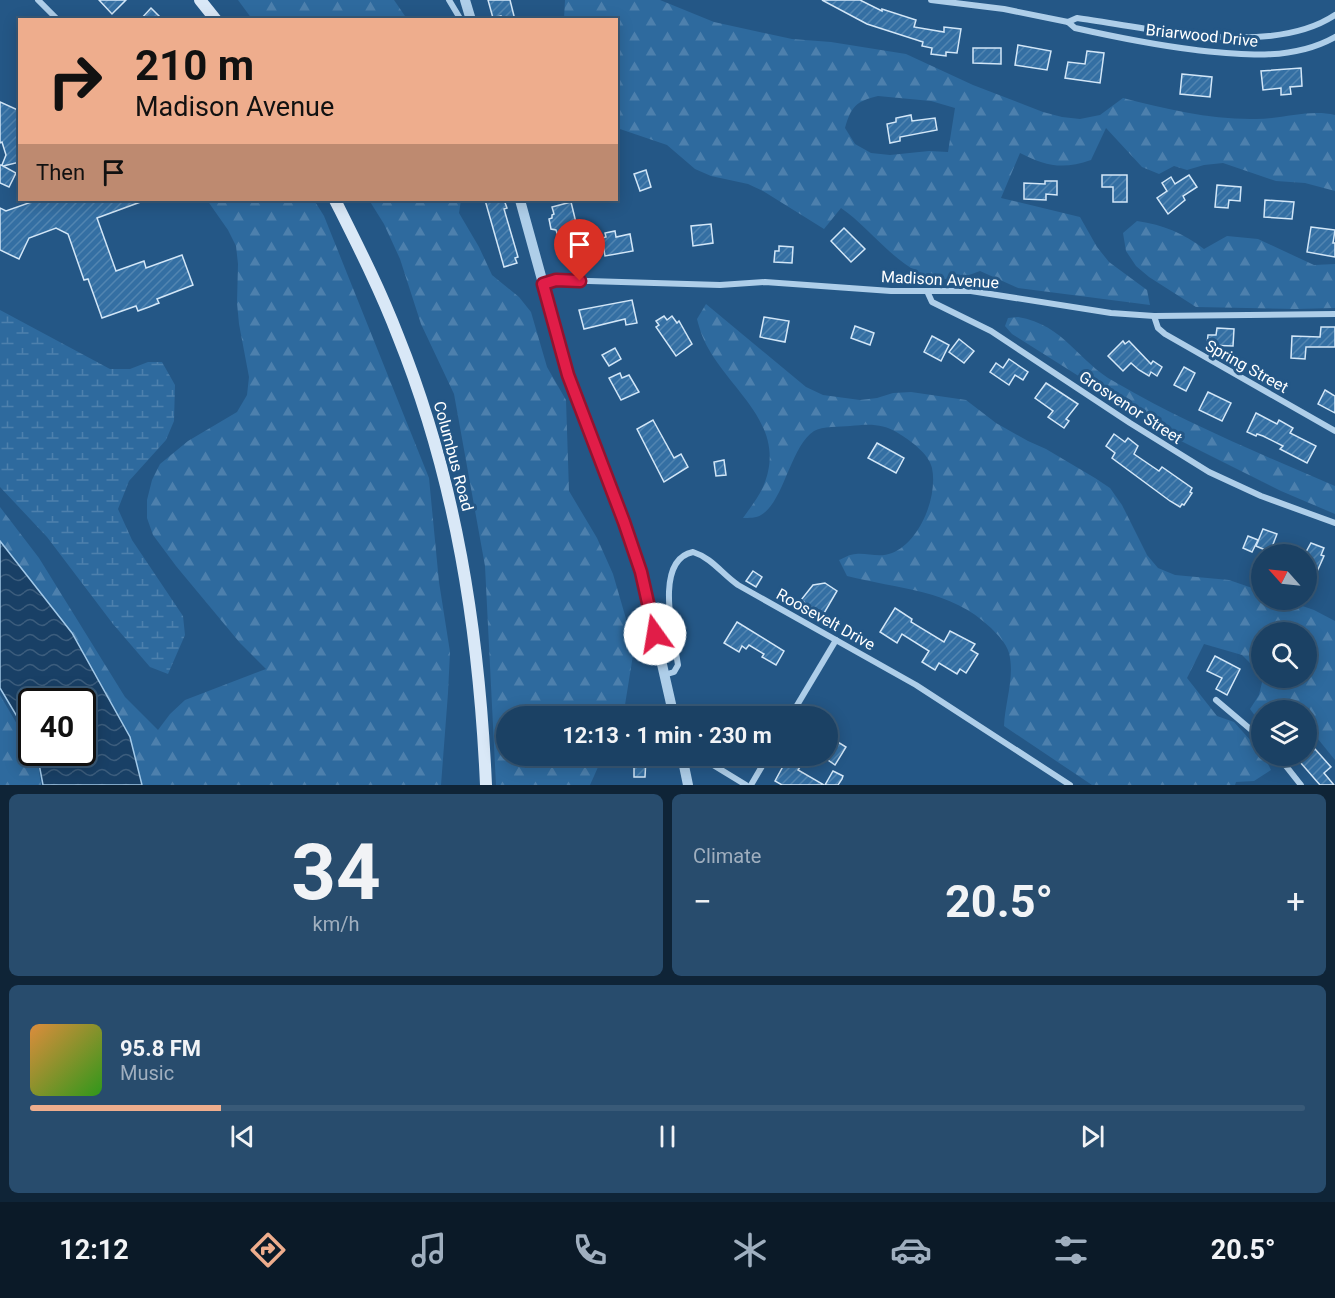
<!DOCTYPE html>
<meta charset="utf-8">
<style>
:root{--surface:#1b4164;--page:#284c6d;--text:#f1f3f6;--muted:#a0afbf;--line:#395a78;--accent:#eead8d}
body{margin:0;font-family:Roboto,sans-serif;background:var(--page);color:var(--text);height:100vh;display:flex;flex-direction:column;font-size:22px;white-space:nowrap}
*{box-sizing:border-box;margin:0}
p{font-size:20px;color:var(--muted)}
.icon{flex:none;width:33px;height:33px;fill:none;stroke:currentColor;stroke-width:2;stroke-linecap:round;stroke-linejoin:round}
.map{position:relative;height:785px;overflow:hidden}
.sheet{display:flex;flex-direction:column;gap:9px;padding:9px;background:#0f2437;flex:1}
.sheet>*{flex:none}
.banner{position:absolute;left:18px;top:18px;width:600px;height:183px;border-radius:0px;box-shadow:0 3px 15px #0003,0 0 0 2px var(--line);background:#eead8d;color:#111;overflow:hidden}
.needle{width:39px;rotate:297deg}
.buttons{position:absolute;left:1251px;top:544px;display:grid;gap:12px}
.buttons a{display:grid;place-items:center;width:66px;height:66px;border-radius:50%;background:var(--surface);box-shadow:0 3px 15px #0003,0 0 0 2px var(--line);font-size:30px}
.speed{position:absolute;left:18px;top:688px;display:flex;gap:12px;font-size:30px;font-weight:700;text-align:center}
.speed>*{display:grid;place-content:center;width:78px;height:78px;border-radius:50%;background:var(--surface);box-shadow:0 3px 15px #0003,0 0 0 2px var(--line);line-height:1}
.speed .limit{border:3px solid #111;border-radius:9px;background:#fff;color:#111}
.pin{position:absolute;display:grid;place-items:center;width:51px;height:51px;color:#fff;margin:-62px -26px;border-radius:50% 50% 50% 0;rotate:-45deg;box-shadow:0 0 6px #0007}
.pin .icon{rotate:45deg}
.me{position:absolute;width:66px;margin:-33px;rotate:347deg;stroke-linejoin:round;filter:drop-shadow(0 0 4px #0008)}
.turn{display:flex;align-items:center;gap:21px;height:126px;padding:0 18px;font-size:27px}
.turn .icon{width:78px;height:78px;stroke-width:2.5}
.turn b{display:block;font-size:42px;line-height:51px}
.then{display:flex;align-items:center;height:57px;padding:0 18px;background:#0003;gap:12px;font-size:22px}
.big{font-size:45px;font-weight:700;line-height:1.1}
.sheet .tile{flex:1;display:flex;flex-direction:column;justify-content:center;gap:9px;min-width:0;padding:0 21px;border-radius:9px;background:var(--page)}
.sheet .dial{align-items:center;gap:0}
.dial b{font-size:78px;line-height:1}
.song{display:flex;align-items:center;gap:18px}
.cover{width:72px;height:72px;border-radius:9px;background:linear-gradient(135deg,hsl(30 70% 55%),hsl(110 70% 35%))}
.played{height:6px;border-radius:3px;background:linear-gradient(90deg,var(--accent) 15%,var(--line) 15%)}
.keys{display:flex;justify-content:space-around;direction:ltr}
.heat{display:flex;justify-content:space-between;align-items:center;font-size:33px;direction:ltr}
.sheet .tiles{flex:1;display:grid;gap:9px;grid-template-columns:1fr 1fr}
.tile:last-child{grid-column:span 2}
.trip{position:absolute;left:496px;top:706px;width:342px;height:60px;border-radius:30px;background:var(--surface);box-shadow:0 3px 15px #0003,0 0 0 2px var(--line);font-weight:700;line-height:60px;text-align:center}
.dock{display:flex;height:96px;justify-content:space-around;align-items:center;background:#0b1a28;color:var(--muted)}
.dock .icon{width:42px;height:42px}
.dock .active{color:var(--accent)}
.dock b{font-size:27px;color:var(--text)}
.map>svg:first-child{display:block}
.forest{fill:url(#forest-firs);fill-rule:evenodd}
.wetland{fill:url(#wetland-marsh)}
.water{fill:url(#water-waves);stroke:#a2c9e9;stroke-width:1.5}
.building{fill:url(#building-hatch);stroke:#d2e6f7;stroke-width:1.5}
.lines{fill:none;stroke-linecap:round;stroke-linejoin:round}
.minor{stroke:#aecee9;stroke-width:6}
.tertiary{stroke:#aecee9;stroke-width:10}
.secondary{stroke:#d9e8f7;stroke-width:12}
.route-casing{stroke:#92132f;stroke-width:15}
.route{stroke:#e11d48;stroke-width:10}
.labels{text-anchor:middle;stroke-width:6;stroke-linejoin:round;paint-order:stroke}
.street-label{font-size:16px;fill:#fff;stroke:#245786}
</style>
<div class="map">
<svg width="1335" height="785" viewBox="0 0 1335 785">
<defs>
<pattern id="forest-firs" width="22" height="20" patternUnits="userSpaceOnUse" patternTransform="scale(1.5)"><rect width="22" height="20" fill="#2e6a9e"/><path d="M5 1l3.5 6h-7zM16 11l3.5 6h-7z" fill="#4d80ad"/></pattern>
<pattern id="wetland-marsh" width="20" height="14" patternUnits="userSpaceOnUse" patternTransform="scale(1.5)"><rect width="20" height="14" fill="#2e6a9e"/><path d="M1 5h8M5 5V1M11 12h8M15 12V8" fill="none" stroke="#4d80ad"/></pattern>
<pattern id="water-waves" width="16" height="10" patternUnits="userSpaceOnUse" patternTransform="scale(1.5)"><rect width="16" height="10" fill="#194066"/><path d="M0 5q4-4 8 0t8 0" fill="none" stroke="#3c5d7d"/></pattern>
<pattern id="building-hatch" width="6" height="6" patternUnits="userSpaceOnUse" patternTransform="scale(1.5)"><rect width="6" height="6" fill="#346fa3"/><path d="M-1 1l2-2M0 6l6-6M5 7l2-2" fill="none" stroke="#5285b1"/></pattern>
</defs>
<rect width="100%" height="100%" fill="#245786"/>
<!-- forest -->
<g class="forest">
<path d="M238,0h156l13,19h-155z"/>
<path d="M565,0h95l54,22 78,17 39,3 75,12 67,31 70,27 19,5 18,2 20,-4 23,-17c43,11 89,22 133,21 27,0 53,-10 79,-4v76l-30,-8 -29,-2 -53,-18 -19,2 -17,5 -13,-4 -15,8 -17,-7 -36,-39 -15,32c-28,10 -46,6 -71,-7l-19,45 79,19 17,30 12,15 38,28 3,15 -132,-17 -38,-17c-11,4 -21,8 -32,8 -42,3 -75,-50 -107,-71l-17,21 -61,-38 -15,-7 -37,-8 -16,-7 -28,-24 -50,-17 -1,-108 -52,-1zM878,96l53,5 24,7 -7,44 -19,-1 -39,4 -19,-2 -16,-9 -10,-16c6,-21 11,-27 33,-32z"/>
<path d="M207,200h107l10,16 105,262 10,104 11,70 -2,41 -7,92h-299l-12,-48 -58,-104 -72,-92v-34l39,51 86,139 33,33 12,-16 15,-14 81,-31 -26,-26 -64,-77 -23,-31 -6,-17v-18l5,-20 8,-16 28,-23 49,-29 10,-17 2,-18 -10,-53 -2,-21 1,-39 -2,-18 -8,-16z"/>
<path d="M369,200h92l-2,13 20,34 13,28 27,22 12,15 16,55 19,33 3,91 28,47 16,36 18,62 2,19 -9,56 -3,6h-114v39h96l-13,29h-94l-11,-219 -31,-172 -33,-70 -21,-65 -16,-35z"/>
<path d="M1137,221c27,4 46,12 67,28l23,-13 31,3 56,26 21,-1v44l-39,1 -100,-2 -47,-30 -13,-11 -10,-15 -3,-18z"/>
<path d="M706,304l100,83 17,8 37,5 17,-2 16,-5 18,-1 55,8 30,23 32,18 18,8 49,29 15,10 12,17 25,50 11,13 17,7 54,5 32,11 1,9h23l29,10 21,11v139l-26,-32 -2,1 -1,-18h-44l-1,13 -11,-15 9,-14 4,-17h43v-45h-44l-1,41 -19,-19 -38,-11 -17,34 30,38 17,6 27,30 1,4h2l7,14 -17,11 -18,1 -1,3h-143l-88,-59c1,-24 11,-49 5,-73 -3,-10 -11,-18 -18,-25 -40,-39 -94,-39 -144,-52l-8,-16c5,-2 11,-6 17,-6 12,-1 24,4 36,-1 28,-11 46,-57 40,-85 -3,-14 -22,-28 -34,-35 -16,-10 -30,-9 -48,-7 -10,1 -28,0 -36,5 -24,16 -30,71 -53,84 -4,3 -13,3 -18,3 7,-10 15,-20 20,-31 25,-58 -26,-91 -52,-134 -7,-11 -11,-22 -14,-34z"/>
<path d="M1018,317c47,8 59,44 97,65 70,41 146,72 220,104v28l-54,-23 -98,-49 -171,-108 -7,-8 3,-8z"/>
<path d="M0,695l31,53 1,5h2l3,4 4,28h-41z"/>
</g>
<!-- wetland -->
<path class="wetland" d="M0,310l110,59h20l18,-7h14l13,23 -1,36 -8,19 -37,41 -11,28 14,31 51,76 2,19 -17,39 -18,-7 -37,-43 -66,-87 -47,-50z"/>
<!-- water -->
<path class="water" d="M0,541l72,92 58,104 12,48h-99l-6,-32h45v-51h-50l-1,38 -31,-52z"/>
<!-- building -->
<g class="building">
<path d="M99,0h27l-14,14z"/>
<path d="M488,0h22l5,20h-13l-1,-4 -8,2z"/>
<path d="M822,0h38l22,11v-2l34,11 -2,7 30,5v-5l17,2 -4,24 -11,-1v4l-15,-2 1,-6 -10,-2 1,-4 -56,-18z"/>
<path d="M151,8l12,12h-23z"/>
<path d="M1018,45l33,6 -4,19 -32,-5z"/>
<path d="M973,48h28v16l-28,-1z"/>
<path d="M1087,51l17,2 -4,30 -35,-5 3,-16 17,2z"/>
<path d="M1301,68l1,18 -12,1 1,7 -10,1v-7l-18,2 -2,-19z"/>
<path d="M1182,74l30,3 -2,20 -30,-3z"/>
<path d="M0,102l20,9v51l-17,4 13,7 -7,14 -9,-4v-18h2l4,-10 -4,-13 -2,1z"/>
<path d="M911,115l1,6 23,-3 2,12 -37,7v4l-10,2 -3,-19 9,-2v-4z"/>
<path d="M646,170l5,17 -11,4 -6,-17z"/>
<path d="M1102,175h25v27h-14v-15h-11z"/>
<path d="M1189,175l8,12 -14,9 2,4 -17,14 -11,-16 10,-7 -5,-8 9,-6 4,7z"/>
<path d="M1045,181h12v14l-11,-1v6l-22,-1v-16l21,1z"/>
<path d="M1217,185l24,2 -1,14 -11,-1 -1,8 -13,-1z"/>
<path d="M37,200h109l-49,18 19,53 28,-10 2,7 36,-13 11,30 -36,14 2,4 -10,4 -11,4 -2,-5 -34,12 -14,-39 -4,1 -16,-46 -12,-6 -27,10 -10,21 -19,-9v-42l6,3z"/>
<path d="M485,200h19l3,8 -3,1 14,48 -3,1 2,5 -13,4z"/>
<path d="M1265,200l29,2 -2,17 -28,-2z"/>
<path d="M571,202l8,33 2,2 3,-1 3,12 -23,6 -8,-24 -5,-1 -2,-10 3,-1v-3l2,-1 -2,-7z"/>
<path d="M711,224l2,19 -20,3 -2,-20z"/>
<path d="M1311,227l24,3 -2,13h2v14l-28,-5z"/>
<path d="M844,228l21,21 -14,13 -20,-21z"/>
<path d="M615,231l1,6 14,-3 3,17 -28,5 -3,-18 4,-1 -1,-4z"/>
<path d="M779,246l14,1 -1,16 -18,-1 1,-11h4z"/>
<path d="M632,300l5,23 -11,2 -1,-6 -41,10 -5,-19z"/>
<path d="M664,316l3,4 5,-4 5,7 2,-2 13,23 -16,12 -20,-29 3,-2 -3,-4z"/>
<path d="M764,317l25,4 -4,21 -25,-5z"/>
<path d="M855,326l19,7 -4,12 -19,-7z"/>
<path d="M1321,327h14v20h-29l-1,12 -14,-1 1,-22 28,1z"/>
<path d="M1217,328l17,1 -1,17 -26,-1 1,-10h8z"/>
<path d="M932,336l17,9 -8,16 -17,-9z"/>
<path d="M959,339l15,12 -10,12 -15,-11z"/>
<path d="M1123,341l2,3 4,-3 22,23 2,-3 9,6 -5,9 -6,-4 -2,4 -10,-6 -8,-7 -8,8 -15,-15z"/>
<path d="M615,348l6,11 -12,7 -7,-11z"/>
<path d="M1009,359l19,13 -5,8 -8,-5 -6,10 -19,-13 6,-9 7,5z"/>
<path d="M1184,367l11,6 -9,18 -12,-6z"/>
<path d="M620,373l2,5 7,-3 10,17 -18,8 -12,-22z"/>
<path d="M1046,383l32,21 -12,15 3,2 -5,7 -16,-11 5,-6 -18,-13z"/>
<path d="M1325,390l10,6v17l-17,-9z"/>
<path d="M1208,392l23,11 -9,18 -23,-11z"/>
<path d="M1256,413l21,11 2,-4 14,8 -3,5 26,13 -9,17 -27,-14 3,-3 -20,-10 -6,-2 -1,2 -9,-4z"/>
<path d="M653,420l21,38 7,-4 7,13 -24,15 -27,-53z"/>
<path d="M1114,434l11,8 3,-4 10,8 -4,8 25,17 3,-4 30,21 -2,4 2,1 -8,12 -2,-1 -2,3 -10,-6 -58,-43 3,-5 -9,-7z"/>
<path d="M877,443l27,15 -8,15 -28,-15z"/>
<path d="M724,460l2,15 -10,1 -2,-14z"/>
<path d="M1263,529l14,5 -7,18 -14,-6z"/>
<path d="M1248,536l10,4 -6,12 -9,-4z"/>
<path d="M1311,543l13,5 -3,7 3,1 -9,20 -9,-3v-21z"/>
<path d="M753,571l9,6 -6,10 -10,-6z"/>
<path d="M825,583l12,8 -14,24 -22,-15 12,-15z"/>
<path d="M895,608l17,11 -1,3 33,20 6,-11 25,13 -4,6 7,4 -12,19 -6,-4 -3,5 -18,-11 -4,7 -13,-8 7,-11 -27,-17 -5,9 -17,-11z"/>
<path d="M737,622l47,29 -8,14 -14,-8 2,-3 -15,-9 -3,4 -4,-3 -3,6 -15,-9z"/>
<path d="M1215,656l25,13 -13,26 -11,-6 6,-11 -15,-7z"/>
<path d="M828,736l18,11 -11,18 -7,-5z"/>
<path d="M1315,749l16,18 -7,6 10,12h-14l-20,-23z"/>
<path d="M634,758h12l-1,19h-11z"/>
<path d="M787,759l13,8 -2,3 26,15h-42l-7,-4z"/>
<path d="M833,771l10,5 -1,3 -4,6h-13z"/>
</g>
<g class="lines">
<!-- minor -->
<g class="minor">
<path d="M38,0l20,20"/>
<path d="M449,0l12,20"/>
<path d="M931,0l73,9 64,13 7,6c40,9 80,17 121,22 47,5 96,11 139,-13"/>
<path d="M1068,22l9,-4c72,10 194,40 258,-3"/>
<path d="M543,283l13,-3 164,5 45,-3 126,9h80l140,22 43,3 181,-2"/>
<path d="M927,291l5,11 59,29 139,92 79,49 52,24 74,27"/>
<path d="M1154,316l4,12 7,6 170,97"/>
<path d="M664,675l10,-3 4,-7c-4,-28 -25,-105 15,-113 19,6 29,22 45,33l178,100 154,100"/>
<path d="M1216,700l46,39"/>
<path d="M790,717l46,-77"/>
<path d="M1278,756l23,29"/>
<path d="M682,757h18l46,28"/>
<path d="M751,785l17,-29"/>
</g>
<!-- tertiary -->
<g class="tertiary">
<path d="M465,0l6,20"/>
<path d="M520,200l48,174 56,148 17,50 33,145"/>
<path d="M682,756l6,29"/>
</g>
<!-- secondary -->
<g class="secondary">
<path d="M200,0l16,20"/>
<path d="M335,200c22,44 45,89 63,136 58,144 81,294 88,449"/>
</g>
</g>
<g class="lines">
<!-- route casing -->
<g class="route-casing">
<path id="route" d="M580,281l-24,-1 -13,4 25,91 56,147 17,50 14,62"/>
</g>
<!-- route -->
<use href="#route" class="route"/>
</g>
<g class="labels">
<!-- street labels -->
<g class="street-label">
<text transform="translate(1202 35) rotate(6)" y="6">Briarwood Drive</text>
<text transform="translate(940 279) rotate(3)" y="6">Madison Avenue</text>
<text transform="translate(1247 366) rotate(29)" y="6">Spring Street</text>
<text transform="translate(1131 407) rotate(33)" y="6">Grosvenor Street</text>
<text transform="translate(454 456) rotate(75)" y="6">Columbus Road</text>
<text transform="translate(826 619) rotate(29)" y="6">Roosevelt Drive</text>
</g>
</g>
</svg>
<div class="buttons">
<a><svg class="needle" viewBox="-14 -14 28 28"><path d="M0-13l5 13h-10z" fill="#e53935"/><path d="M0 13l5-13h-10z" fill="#a0afbf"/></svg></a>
<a><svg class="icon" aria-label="search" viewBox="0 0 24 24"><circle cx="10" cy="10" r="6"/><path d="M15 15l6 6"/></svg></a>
<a><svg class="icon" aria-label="layers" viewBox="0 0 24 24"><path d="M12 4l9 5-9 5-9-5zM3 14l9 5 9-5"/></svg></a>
</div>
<div class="speed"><div class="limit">40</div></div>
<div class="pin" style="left:580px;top:281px;background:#d93025"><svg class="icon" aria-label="arrive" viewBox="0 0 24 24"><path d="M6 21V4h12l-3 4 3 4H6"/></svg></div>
<svg class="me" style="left:655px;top:634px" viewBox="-20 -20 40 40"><circle r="19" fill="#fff"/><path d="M0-13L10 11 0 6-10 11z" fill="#e11d48"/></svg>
<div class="trip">12:13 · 1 min · 230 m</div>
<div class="banner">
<div class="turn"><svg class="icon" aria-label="right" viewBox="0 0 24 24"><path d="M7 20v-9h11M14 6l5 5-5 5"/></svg><div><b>210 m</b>Madison Avenue</div></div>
<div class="then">Then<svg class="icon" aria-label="arrive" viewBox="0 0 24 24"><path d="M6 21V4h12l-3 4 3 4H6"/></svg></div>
</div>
</div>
<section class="sheet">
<div class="tiles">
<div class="tile dial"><b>34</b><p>km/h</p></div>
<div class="tile"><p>Climate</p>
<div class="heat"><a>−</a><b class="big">20.5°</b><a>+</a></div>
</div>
<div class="tile">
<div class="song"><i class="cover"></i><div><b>95.8 FM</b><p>Music</p></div></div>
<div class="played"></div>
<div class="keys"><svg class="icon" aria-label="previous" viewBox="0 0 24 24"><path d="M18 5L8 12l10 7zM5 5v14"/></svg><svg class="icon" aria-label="pause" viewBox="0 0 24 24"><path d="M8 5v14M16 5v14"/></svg><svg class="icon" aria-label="next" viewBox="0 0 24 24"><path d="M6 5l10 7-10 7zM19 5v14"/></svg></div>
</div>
</div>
</section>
<nav class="dock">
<b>12:12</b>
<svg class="icon active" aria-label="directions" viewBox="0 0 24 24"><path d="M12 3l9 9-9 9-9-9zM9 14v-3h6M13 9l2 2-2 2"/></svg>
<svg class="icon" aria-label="music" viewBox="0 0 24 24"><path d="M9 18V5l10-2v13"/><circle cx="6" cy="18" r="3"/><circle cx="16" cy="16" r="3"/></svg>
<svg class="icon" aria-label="phone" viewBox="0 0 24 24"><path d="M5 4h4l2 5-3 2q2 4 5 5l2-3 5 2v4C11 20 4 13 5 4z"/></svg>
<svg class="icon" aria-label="climate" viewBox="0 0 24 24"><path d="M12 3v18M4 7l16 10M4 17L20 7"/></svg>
<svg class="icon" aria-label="car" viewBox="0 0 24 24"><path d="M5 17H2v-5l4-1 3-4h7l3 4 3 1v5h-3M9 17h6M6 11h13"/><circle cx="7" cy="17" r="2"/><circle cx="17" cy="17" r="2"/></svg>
<svg class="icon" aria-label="filters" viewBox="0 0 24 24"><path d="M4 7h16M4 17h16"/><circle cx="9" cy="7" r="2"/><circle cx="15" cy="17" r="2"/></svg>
<b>20.5°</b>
</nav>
